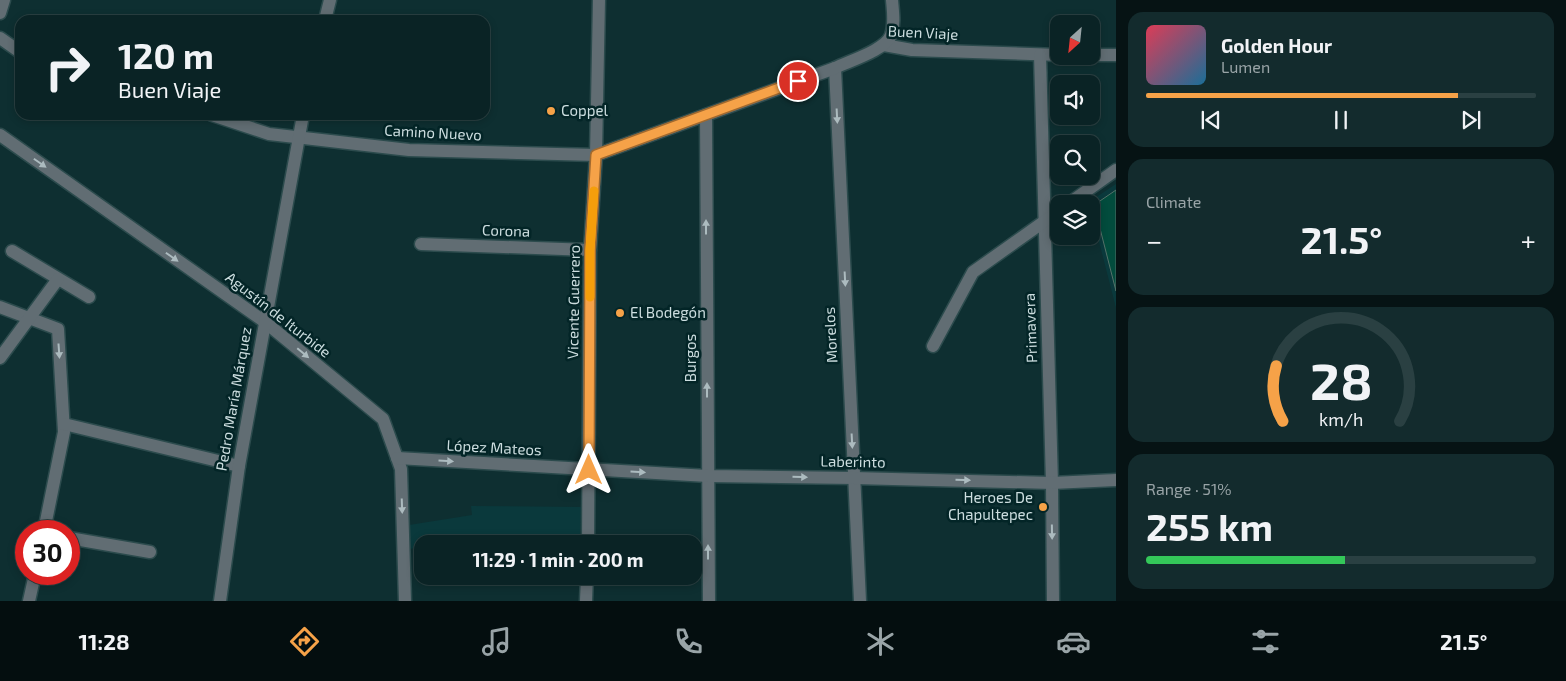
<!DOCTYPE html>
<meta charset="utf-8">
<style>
:root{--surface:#0a2325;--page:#132b2d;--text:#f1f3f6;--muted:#99a4a7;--line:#2a4042;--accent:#f6a248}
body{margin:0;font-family:"Exo 2",sans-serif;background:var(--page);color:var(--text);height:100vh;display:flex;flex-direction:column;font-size:19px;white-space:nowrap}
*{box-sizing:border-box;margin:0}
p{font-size:16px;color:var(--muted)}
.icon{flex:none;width:28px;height:28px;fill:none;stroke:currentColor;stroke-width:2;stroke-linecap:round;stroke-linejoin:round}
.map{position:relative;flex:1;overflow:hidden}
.sheet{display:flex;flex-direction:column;gap:12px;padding:12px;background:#061314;width:450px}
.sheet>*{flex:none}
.hud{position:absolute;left:15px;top:15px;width:475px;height:105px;border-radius:15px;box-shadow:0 2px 8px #0003,0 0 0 1px var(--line);background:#0a2325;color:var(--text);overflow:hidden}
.needle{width:32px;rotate:207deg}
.fabs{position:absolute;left:1050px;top:15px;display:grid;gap:10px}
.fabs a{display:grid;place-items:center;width:50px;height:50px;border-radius:10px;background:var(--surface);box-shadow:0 2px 8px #0003,0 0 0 1px var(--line);font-size:25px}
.speed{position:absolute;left:15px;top:520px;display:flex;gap:10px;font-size:25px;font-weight:700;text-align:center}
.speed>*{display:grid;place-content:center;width:65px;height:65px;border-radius:50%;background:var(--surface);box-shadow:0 2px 8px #0003,0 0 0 1px var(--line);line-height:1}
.speed .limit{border:8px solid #d22;background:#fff;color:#111}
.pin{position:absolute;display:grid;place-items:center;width:42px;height:42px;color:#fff;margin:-21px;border:2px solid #fff;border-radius:50%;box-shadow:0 1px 5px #0007}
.me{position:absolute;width:55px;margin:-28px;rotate:0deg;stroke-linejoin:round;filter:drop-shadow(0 0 4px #0008)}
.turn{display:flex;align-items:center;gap:18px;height:105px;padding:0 20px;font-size:22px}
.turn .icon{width:65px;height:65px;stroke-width:2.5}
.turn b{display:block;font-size:35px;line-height:42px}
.big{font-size:38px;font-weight:700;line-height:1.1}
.sheet .tile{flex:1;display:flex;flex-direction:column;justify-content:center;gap:8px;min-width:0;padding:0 18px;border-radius:15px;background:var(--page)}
.sheet .dial{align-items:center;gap:0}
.dial svg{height:130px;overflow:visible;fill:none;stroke:var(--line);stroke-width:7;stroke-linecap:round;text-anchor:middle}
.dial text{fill:var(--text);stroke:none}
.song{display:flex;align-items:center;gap:15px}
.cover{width:60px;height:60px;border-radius:8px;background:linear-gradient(135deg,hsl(350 70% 55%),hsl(200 70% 35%))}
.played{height:5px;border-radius:2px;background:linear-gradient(90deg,var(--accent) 80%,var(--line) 80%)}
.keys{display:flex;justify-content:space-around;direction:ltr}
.heat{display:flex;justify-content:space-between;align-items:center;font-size:28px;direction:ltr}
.charge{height:8px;border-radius:4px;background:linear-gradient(90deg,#34c759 51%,var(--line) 0)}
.trip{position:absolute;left:414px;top:535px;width:288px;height:50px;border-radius:15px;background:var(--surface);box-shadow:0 2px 8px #0003,0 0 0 1px var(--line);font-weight:700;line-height:50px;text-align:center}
.tab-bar{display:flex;height:80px;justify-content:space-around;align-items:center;background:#040e0f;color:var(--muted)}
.tab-bar .icon{width:35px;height:35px}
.tab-bar .current{color:var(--accent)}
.tab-bar b{font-size:22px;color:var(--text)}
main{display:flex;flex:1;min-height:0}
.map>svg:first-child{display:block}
.built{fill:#0a393c}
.building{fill:#024c3d;stroke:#55736a}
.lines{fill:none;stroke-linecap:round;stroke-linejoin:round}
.minor-casing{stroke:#2c4b4d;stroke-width:15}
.minor{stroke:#616d73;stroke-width:12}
.oneway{fill:#acbbbf}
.route-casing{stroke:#a0692f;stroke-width:12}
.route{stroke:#f6a248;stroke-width:9}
.slow{stroke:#f59e0b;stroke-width:9}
.poi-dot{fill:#f6a248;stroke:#032527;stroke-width:2}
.labels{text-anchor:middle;stroke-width:5;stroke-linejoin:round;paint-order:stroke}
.street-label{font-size:15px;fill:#ccdddf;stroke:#032527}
.poi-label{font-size:15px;fill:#ccdddf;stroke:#032527;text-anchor:start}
</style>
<main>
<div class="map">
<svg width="1116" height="601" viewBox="0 0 1116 601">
<rect width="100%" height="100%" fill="#0e2f31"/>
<!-- built -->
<g class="built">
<path d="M1116,184v124l-25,-98v-6l-2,-2z"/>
<path d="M471,506l110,1 -1,37h-97l-1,-6 -35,6h-25v3l-13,2v-24l63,-10z"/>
</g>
<!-- building -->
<path class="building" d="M1116,190v101l-22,-86z"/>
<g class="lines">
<!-- minor casing -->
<g class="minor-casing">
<g id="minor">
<path d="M0,13l4,-13"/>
<path d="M325,20l5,-20"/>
<path d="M0,38l20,14"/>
<path d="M884,45l28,5 147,5"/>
<path d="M1040,55l12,428 1,118"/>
<path d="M1091,55h25"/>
<path d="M835,68l25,533"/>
<path d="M212,115l57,19 140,16 187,5 239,-87c14,-7 51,-18 56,-33 4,-11 2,-23 1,-35"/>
<path d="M706,115l3,486"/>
<path d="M0,135l265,187 118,97 18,50 4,132"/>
<path d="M1068,204l48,-34"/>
<path d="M421,244l169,6"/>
<path d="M12,251l77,46"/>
<path d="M0,307l58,22 6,103 -20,99"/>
<path d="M933,346l40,-74 86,-61"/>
<path d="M0,358l58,-79"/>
<path d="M64,424l175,42"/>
<path d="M397,458l311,18 146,2 198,5 64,-3"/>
<path d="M69,538l81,14"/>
<path d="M588,544l2,-294 6,-95 3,-155"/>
<path d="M29,601l6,-27"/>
<path d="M220,601l19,-135 64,-351"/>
<path d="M586,601l1,-25"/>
</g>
</g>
<!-- minor -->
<use href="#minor" class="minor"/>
</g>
<!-- one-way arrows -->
<defs><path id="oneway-solid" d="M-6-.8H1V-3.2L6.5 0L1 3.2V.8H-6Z" transform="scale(1.25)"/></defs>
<g class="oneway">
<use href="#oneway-solid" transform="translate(837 116) rotate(87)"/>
<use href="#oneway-solid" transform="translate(40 163) rotate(35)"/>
<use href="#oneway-solid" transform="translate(706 227) rotate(-90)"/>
<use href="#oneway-solid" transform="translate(172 257) rotate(35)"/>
<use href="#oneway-solid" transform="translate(845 279) rotate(87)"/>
<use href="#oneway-solid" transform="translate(59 351) rotate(86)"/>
<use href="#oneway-solid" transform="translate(303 353) rotate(40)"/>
<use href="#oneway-solid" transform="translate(707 390) rotate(-90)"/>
<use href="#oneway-solid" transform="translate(852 441) rotate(87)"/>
<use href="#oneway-solid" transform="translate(446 461) rotate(3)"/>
<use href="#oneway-solid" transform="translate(638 472) rotate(3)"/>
<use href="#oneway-solid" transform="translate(800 477) rotate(1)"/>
<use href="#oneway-solid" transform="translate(963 480) rotate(2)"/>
<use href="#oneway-solid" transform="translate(402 506) rotate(88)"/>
<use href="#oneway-solid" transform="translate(1052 532) rotate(89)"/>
<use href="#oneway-solid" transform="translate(708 552) rotate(-90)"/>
</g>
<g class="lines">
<!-- route casing -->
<g class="route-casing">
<path id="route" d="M589,470l1,-220 6,-95 202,-74"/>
</g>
<!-- route -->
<use href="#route" class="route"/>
<!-- slow -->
<path class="slow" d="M590,297v-47l4,-59"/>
</g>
<!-- markers -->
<g class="poi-dot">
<circle cx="551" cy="111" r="5"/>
<circle cx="620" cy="313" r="5"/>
<circle cx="1043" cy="507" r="5"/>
</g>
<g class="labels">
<!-- street labels -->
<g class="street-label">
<text transform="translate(923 33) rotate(3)" y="5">Buen Viaje</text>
<text transform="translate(433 133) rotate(3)" y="5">Camino Nuevo</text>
<text transform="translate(506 231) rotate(2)" y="5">Corona</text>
<text transform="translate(574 302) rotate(-89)" y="5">Vicente Guerrero</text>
<text transform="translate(278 315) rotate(38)" y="5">Agustín de Iturbide</text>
<text transform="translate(1031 328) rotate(-92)" y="5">Primavera</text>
<text transform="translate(831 335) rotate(-93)" y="5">Morelos</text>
<text transform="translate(691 358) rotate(-90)" y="5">Burgos</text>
<text transform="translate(234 399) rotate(-80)" y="5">Pedro María Márquez</text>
<text transform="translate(494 448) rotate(3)" y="5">López Mateos</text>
<text transform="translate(853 462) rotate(1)" y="5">Laberinto</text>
</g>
<!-- poi labels -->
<g class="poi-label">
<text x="561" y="116">Coppel</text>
<text x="630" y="318">El Bodegón</text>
<text x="1033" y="503" text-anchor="end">Heroes De<tspan x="1033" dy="17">Chapultepec</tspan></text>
</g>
</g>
</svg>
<div class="fabs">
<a><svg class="needle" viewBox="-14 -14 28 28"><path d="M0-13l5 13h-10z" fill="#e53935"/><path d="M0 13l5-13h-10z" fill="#99a4a7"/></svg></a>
<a><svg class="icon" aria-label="sound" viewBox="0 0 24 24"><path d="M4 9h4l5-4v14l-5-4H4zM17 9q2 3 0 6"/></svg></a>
<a><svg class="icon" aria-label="search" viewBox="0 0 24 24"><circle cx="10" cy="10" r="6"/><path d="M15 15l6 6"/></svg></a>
<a><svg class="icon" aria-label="layers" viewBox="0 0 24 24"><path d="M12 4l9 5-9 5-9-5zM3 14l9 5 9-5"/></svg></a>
</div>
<div class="speed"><div class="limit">30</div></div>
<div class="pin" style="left:798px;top:81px;background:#d93025"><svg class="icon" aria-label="arrive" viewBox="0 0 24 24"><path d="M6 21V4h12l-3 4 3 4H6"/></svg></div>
<svg class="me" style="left:589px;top:470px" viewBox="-20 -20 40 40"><path d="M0-17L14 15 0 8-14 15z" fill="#f6a248" stroke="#fff" stroke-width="4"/></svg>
<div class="trip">11:29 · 1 min · 200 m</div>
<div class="hud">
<div class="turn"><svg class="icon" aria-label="right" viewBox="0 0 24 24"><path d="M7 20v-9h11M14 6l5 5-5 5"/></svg><div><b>120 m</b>Buen Viaje</div></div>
</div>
</div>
<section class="sheet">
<div class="tile">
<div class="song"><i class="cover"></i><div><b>Golden Hour</b><p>Lumen</p></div></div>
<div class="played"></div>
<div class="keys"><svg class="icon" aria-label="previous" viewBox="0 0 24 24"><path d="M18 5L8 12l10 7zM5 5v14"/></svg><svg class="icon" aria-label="pause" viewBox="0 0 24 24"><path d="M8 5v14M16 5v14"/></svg><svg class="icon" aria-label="next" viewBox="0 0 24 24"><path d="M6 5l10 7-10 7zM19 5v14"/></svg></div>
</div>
<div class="tile"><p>Climate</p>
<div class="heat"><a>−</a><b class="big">21.5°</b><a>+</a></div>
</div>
<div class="tile dial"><svg viewBox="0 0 100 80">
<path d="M14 69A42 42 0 1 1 86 69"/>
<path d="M14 69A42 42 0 0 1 10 35" stroke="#f6a248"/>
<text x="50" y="56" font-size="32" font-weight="700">28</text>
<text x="50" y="72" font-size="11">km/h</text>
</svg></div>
<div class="tile"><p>Range · 51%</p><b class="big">255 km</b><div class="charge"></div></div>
</section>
</main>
<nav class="tab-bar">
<b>11:28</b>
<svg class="icon current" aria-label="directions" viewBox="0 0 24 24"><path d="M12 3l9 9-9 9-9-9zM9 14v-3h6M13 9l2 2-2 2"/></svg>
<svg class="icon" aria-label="music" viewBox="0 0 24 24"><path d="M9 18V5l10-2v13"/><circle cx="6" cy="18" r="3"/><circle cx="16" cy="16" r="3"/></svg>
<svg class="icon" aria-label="phone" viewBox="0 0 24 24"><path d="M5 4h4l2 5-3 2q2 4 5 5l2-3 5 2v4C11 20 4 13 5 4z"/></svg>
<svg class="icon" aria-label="climate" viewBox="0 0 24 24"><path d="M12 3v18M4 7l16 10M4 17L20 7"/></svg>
<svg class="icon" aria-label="car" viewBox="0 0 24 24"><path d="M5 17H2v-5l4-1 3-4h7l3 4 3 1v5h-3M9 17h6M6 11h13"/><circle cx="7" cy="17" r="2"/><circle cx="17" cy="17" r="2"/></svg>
<svg class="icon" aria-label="filters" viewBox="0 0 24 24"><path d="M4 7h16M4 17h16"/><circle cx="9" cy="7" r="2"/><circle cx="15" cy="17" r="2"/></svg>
<b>21.5°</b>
</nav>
